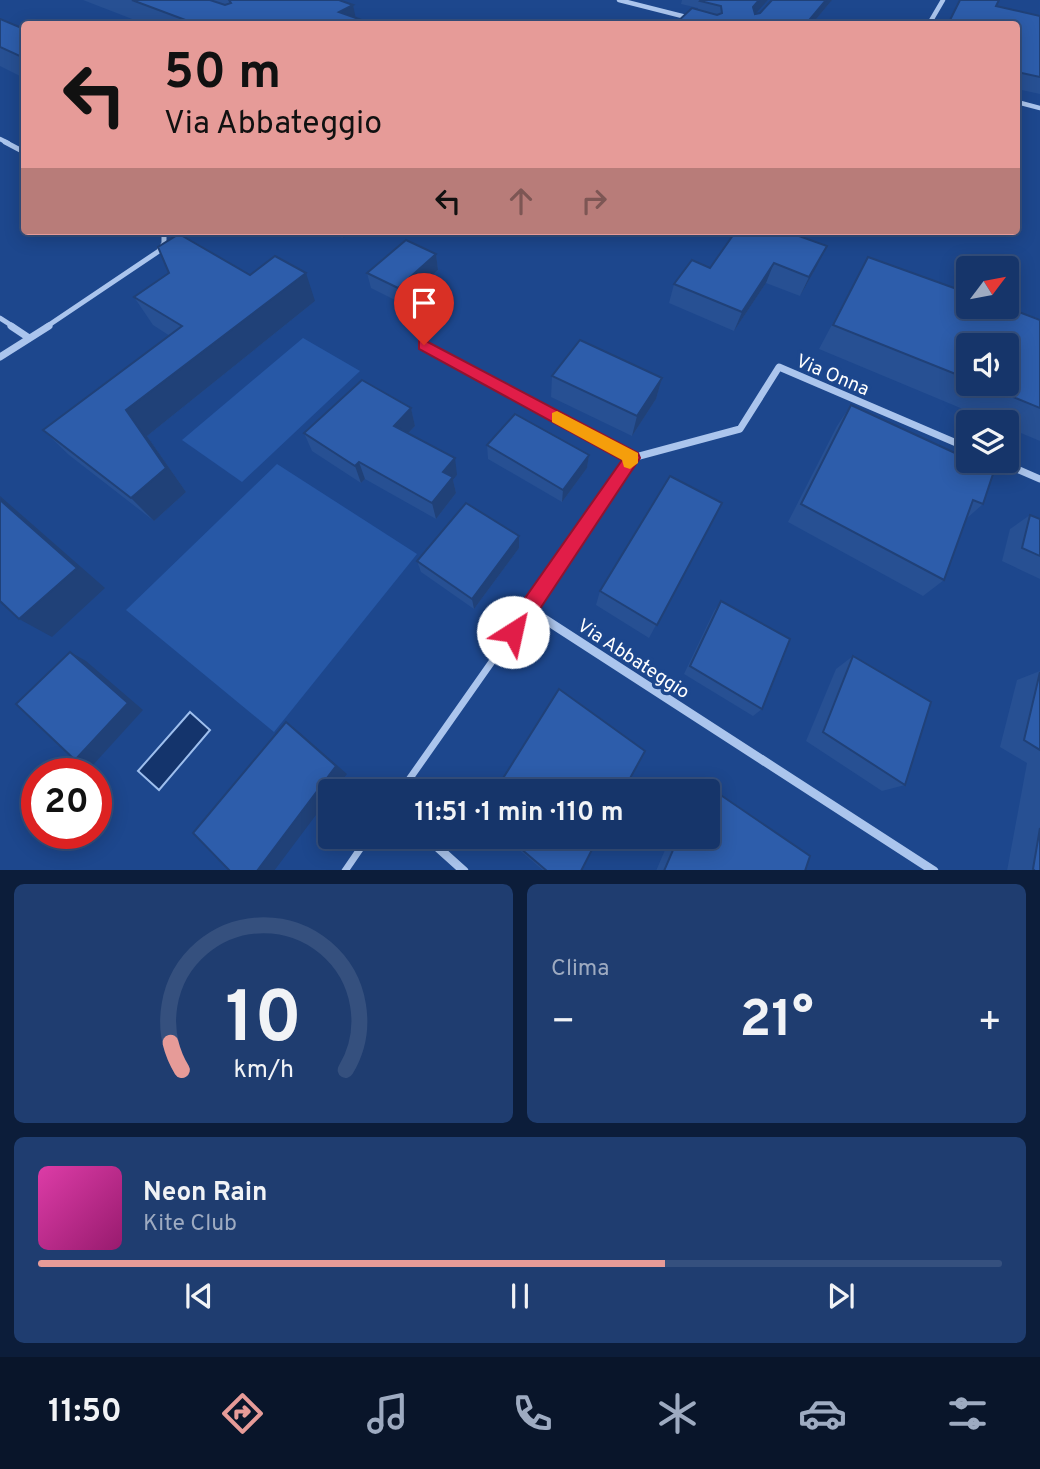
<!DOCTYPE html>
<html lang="it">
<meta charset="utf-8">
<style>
:root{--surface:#16356a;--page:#1f3d70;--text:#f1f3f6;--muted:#9eabc1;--line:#35507e;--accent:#e69b98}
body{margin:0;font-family:Overpass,sans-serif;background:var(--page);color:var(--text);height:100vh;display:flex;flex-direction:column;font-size:26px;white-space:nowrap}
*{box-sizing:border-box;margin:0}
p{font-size:23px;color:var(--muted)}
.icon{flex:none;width:38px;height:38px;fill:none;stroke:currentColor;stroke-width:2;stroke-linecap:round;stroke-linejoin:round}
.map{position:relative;height:870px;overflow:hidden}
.side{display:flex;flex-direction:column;gap:14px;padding:14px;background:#0c1d3a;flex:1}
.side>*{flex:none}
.banner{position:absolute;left:21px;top:21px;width:999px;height:214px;border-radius:7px;box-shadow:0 4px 18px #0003,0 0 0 2px var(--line);background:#e69b98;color:#111;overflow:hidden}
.needle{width:46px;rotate:58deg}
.fabs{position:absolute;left:956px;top:256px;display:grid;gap:14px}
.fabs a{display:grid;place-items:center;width:63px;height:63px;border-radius:7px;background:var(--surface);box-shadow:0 4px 18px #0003,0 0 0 2px var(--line);font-size:35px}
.speed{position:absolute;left:21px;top:758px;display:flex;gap:14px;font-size:35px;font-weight:700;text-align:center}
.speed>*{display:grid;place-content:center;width:91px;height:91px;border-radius:50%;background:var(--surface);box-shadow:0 4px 18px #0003,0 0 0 2px var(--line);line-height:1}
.speed .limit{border:10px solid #d22;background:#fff;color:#111}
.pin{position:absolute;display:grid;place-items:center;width:60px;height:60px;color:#fff;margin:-72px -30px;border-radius:50% 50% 50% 0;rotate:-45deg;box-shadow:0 0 7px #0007}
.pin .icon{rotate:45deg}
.me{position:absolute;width:77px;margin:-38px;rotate:35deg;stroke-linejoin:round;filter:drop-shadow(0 0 5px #0008)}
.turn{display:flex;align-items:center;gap:24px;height:147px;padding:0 28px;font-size:32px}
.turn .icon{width:91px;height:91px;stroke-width:2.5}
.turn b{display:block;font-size:49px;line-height:60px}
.lanes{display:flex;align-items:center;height:66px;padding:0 28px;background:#0003;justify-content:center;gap:35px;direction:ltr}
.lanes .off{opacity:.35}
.big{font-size:52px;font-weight:700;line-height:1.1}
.side .card{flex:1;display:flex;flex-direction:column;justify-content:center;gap:10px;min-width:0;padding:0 24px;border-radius:10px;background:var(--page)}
.side .dial{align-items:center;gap:0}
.dial svg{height:182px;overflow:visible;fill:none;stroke:var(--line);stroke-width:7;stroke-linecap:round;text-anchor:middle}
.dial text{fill:var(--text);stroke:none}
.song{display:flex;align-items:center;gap:21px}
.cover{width:84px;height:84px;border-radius:10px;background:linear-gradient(135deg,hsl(320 70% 55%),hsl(320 70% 35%))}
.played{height:7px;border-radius:4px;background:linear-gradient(90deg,var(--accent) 65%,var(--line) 65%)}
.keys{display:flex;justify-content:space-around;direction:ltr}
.heat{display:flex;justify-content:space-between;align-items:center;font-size:38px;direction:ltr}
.side .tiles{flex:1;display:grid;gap:14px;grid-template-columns:1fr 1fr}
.card:last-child{grid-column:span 2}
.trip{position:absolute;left:318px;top:779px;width:402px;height:70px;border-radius:7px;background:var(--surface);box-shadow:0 4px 18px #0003,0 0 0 2px var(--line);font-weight:700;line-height:70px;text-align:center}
.dock{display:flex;height:112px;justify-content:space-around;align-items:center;background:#09152a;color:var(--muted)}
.dock .icon{width:49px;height:49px}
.dock .selected{color:var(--accent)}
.dock b{font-size:32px;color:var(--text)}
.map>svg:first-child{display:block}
.green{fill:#2758a6}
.water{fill:#14346c;stroke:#9ebfee;stroke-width:2}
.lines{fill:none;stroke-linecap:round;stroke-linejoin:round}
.service{stroke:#abc5ed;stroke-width:7}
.minor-far3{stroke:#abc5ed;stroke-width:4.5}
.minor-far2{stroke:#abc5ed;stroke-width:5}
.minor-far1{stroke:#abc5ed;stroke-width:7}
.minor{stroke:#abc5ed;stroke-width:9}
.wall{fill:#275093;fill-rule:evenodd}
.shaded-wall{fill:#204178}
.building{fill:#2d5dab;stroke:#204178;stroke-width:2}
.route{fill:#e11d48;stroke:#92132f;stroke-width:2}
.slow{fill:#f59e0b}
.labels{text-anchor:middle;stroke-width:7;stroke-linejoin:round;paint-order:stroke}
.street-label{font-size:19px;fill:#fff;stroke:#1d478d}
</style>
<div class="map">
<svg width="1040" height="871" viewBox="0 0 1040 871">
<rect width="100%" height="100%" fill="#1d478d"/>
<!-- green -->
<g class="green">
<path d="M303,338l57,33 -118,111 -60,-42z"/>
<path d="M277,464l140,90 -143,178 -148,-122z"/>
</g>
<!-- water -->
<path class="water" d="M190,712l20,18 -51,60 -21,-19z"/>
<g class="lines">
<!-- service -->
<g class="service">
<path d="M401,791l128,-182"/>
<path d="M345,871l24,-35"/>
</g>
<!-- minor-far3 -->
<g class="minor-far3">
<path d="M619,0l71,18"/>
<path d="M929,24l14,-24"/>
<path d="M1017,102l23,6"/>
<path d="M0,139l8,4"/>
</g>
<!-- minor-far2 -->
<g class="minor-far2">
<path d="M5,142l19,10"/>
<path d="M0,318l14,9"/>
<path d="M46,327l113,-76 5,-8v-12"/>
</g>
<!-- minor-far1 -->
<g class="minor-far1">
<path d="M11,326l18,12"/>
<path d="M424,345l208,113 -73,107"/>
<path d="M0,357l49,-31"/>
<path d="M632,458l108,-29 39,-62 189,81"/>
<path d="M996,460l44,19"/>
</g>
<!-- minor -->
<g class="minor">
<path d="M560,563l-31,46 405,262"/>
<path d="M425,836l39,35"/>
</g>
</g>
<!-- wall -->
<g class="wall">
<path d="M83,0h256l17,18 17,6h-228z"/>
<path d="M682,0h86l-13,14 5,-1 12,-13h60l-20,24h-137l23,-14v-2l-17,-4z"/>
<path d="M996,6l44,10v78l-23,-5v-65z"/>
<path d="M0,19l24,10v49l-24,-12z"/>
<path d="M328,231h23l-8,7z"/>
<path d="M827,246l-10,20 -17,30 -34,-13 -32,48 -65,-28 5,-19 36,-16z"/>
<path d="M436,254l2,16 -37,33 -30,-15 -4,-15z"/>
<path d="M868,257l172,63v121l-34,-14v-5h-12l-175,-73zM968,345l38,38h-38z"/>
<path d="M250,275l65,26 -168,135 39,56 -32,29 -85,-66 -26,-25 127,-94 -17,-11 -19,-28z"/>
<path d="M552,376l110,2 -6,21 -24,37 -81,-39z"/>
<path d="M851,405l132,99 -17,15 -22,61 -21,16 -135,-74 49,-96z"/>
<path d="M411,408l4,18 -6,7 48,42 -4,5 3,13 -20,26 -71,-40 -4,4 -49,-32 -8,-18z"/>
<path d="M487,445l102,10 -2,13 -25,34 -74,-43z"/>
<path d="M722,503l-73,135 -53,-33 4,-14z"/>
<path d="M1030,515l10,4v60l-38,-18 8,-32z"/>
<path d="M519,536v12l-45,61 -53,-37 -4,-11z"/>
<path d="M721,601l41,108 -9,7 -69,-42 30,-63z"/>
<path d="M853,656l52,129 -23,6 -76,-50 30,-72z"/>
<path d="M1040,671v200h-33l20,-108 -27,-16 17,-67z"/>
<path d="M703,783l102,88h-149l15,-35h38v-45h-17l1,-2z"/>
<path d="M503,836h96l-18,35h-37z"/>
</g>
<!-- shaded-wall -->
<g class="shaded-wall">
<path d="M759,0h9l-19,21 4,-14z"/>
<path d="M826,0h6l-20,24h-6z"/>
<path d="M353,5l4,19 -18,-12z"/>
<path d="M341,231h10l-8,7z"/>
<path d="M827,246l-10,20 -17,30 9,-19z"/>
<path d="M436,254l2,16 -37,33 -3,-15z"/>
<path d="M774,263l-8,20 -32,48 8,-19z"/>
<path d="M306,273l9,28 -168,135 39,56 -32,29 -23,-23 -5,-88z"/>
<path d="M662,378l-6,21 -24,37 5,-20z"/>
<path d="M411,408l4,18 -16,17 -5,-17z"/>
<path d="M589,455l-2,13 -25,34 1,-12z"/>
<path d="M455,458l2,17 -4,5 3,13 -20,26 -4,-16 11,-31z"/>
<path d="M359,462l6,17 -4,4 -6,-17z"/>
<path d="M0,496l105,92 -53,49 -33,-18z"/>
<path d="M519,536v12l-45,61 -2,-10z"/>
<path d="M70,652l16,9 57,49 -50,55 -18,-5z"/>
<path d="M286,722l13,10 48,42 -13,17h-3v4l-57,76h-17z"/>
</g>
<!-- building -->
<g class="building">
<path d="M132,0h78l15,5 6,-2 -2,-3h110l14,5 -14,7 34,12h-177z"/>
<path d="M701,0h58l-6,7 2,7 5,-1 12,-13h54l-20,24h-131l17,-16 25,7 5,-2 -1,-7 -21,-5z"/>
<path d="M960,0h39l-3,6 44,10v61l-23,-5v-48h-69z"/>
<path d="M0,19l24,10v29l-24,-11z"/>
<path d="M736,231h49l42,15 -18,31 -35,-14 -32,49 -68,-28 18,-24 18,8z"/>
<path d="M179,234l71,41 25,-19 31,17 -180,137 40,58 -35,30 -88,-68 139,-104 -48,-29 35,-24 -11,-26z"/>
<path d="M406,240l30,14 -38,34 -31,-15z"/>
<path d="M868,257l100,36v13h35l37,14v88l-61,-25h27v-38h-38v34l-135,-54z"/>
<path d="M580,340l82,38 -25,38 -85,-40z"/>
<path d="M362,380l49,28 -17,18 61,32 -12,14 10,5 -21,26 -73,-41 -4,4 -51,-33z"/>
<path d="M851,405l117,54v1h2l24,11 -11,33 -10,-4 -29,80 -143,-76z"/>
<path d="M515,414l74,41 -26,35 -76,-45z"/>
<path d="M670,476l52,27 -65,122 -57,-34z"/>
<path d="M0,500l77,68 -58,51 -19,-18z"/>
<path d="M466,503l53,33 -47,63 -55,-38z"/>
<path d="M1030,515l10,4v37l-18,-8z"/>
<path d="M721,601l69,38 -28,70 -72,-43z"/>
<path d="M70,652l58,51 -53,57 -59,-56z"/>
<path d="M853,656l78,46 -26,83 -82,-53z"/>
<path d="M1040,672v78l-16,-10z"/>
<path d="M559,689l86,62 -22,40h-128z"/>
<path d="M286,722l50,44 -79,105h-27l-37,-38z"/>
<path d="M703,783l107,73 -5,15h-141l15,-35h30v-45h-9z"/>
<path d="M1040,828v43h-5l-2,-2z"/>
<path d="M506,836h93l-18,35h-34z"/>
</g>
<!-- route -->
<path class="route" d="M424,340l214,113 2,5 -120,181 -7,2 -7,-2 -3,-7 3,-7 116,-165 -203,-111v-8z"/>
<!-- slow -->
<path class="slow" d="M557,411l81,42v10l-8,6 -6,-2 -2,-7 -70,-38v-9z"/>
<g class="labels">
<!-- street labels -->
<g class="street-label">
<text transform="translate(833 374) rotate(23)" y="7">Via Onna</text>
<text transform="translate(634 658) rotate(33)" y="7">Via Abbateggio</text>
</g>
</g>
</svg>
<div class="fabs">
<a><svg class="needle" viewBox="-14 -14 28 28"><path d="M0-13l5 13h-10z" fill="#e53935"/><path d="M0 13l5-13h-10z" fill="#9eabc1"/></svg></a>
<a><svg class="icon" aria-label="sound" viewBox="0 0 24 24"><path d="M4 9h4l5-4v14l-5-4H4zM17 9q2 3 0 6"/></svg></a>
<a><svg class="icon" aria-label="layers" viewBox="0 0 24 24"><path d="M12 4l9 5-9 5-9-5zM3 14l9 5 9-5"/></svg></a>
</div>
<div class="speed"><div class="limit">20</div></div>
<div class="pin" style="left:424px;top:345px;background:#d93025"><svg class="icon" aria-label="arrive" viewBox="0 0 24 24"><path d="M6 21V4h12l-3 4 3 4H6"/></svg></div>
<svg class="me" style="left:513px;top:632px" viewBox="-20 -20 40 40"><circle r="19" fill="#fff"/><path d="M0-13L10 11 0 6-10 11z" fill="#e11d48"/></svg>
<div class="trip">11:51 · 1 min · 110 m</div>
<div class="banner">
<div class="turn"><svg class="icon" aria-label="left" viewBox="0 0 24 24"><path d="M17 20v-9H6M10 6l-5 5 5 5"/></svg><div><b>50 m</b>Via Abbateggio</div></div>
<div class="lanes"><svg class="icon" aria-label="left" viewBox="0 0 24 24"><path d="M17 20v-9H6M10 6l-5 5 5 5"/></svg><svg class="icon off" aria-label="ahead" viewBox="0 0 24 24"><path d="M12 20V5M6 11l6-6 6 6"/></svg><svg class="icon off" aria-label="right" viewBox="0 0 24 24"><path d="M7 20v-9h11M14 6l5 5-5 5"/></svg></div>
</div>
</div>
<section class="side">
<div class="tiles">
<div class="card dial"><svg viewBox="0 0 100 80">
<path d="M14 69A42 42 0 1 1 86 69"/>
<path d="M14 69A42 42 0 0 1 9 57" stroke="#e69b98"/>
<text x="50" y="56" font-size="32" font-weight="700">10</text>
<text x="50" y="72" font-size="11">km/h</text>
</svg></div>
<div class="card"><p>Clima</p>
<div class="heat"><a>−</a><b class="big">21°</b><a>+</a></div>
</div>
<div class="card">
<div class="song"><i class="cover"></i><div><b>Neon Rain</b><p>Kite Club</p></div></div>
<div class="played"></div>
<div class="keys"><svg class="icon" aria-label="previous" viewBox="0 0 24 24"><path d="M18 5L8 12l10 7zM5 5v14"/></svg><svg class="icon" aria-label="pause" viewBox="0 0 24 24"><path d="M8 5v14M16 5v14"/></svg><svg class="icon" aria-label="next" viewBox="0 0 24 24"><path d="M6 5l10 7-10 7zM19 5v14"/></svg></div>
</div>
</div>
</section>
<nav class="dock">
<b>11:50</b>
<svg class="icon selected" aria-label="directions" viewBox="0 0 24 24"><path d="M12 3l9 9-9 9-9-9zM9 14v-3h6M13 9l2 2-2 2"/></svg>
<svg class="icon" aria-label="music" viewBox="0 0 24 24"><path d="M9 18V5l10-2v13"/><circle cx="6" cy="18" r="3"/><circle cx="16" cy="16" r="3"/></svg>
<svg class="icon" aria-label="phone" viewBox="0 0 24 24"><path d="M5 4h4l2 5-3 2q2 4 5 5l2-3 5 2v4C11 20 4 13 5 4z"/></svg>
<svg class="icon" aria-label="climate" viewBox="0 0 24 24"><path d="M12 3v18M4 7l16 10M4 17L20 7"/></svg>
<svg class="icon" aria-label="car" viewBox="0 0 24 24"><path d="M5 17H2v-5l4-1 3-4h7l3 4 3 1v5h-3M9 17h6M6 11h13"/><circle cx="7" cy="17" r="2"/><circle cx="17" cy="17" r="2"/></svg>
<svg class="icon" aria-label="filters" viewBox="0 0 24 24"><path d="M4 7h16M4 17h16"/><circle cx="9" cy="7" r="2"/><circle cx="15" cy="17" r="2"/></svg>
</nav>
